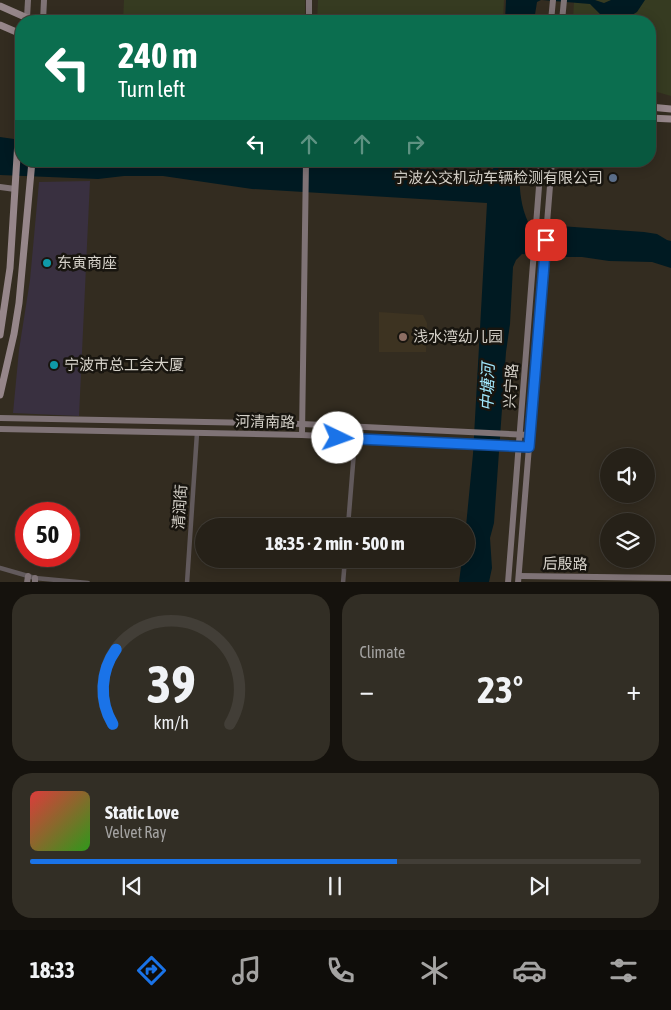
<!DOCTYPE html>
<meta charset="utf-8">
<style>
:root{--surface:#262118;--page:#322e25;--text:#f1f3f6;--muted:#a4a3a2;--line:#423e37;--accent:#1a73e8}
body{margin:0;font-family:"Asap Condensed","Noto Sans SC",sans-serif;background:var(--page);color:var(--text);height:100vh;display:flex;flex-direction:column;font-size:19px;white-space:nowrap}
*{box-sizing:border-box;margin:0}
p{font-size:16px;color:var(--muted)}
.icon{flex:none;width:28px;height:28px;fill:none;stroke:currentColor;stroke-width:2;stroke-linecap:round;stroke-linejoin:round}
.map{position:relative;height:582px;overflow:hidden}
.panel{display:flex;flex-direction:column;gap:12px;padding:12px;background:#15120d;flex:1}
.panel>*{flex:none}
.banner{position:absolute;left:15px;top:15px;width:641px;height:152px;border-radius:20px;box-shadow:0 2px 12px #0003,0 0 0 1px var(--line);background:#0b6e4f;color:#fff;overflow:hidden}
.tools{position:absolute;left:600px;top:448px;display:grid;gap:10px}
.tools a{display:grid;place-items:center;width:55px;height:55px;border-radius:50%;background:var(--surface);box-shadow:0 2px 12px #0003,0 0 0 1px var(--line);font-size:25px}
.speed{position:absolute;left:15px;top:502px;display:flex;gap:10px;font-size:25px;font-weight:700;text-align:center}
.speed>*{display:grid;place-content:center;width:65px;height:65px;border-radius:50%;background:var(--surface);box-shadow:0 2px 12px #0003,0 0 0 1px var(--line);line-height:1}
.speed .limit{border:8px solid #d22;background:#fff;color:#111}
.pin{position:absolute;display:grid;place-items:center;width:42px;height:42px;color:#fff;margin:-21px;border-radius:10px;box-shadow:0 2px 8px #0006}
.me{position:absolute;width:55px;margin:-28px;rotate:93deg;stroke-linejoin:round;filter:drop-shadow(0 0 4px #0008)}
.turn{display:flex;align-items:center;gap:18px;height:105px;padding:0 20px;font-size:22px}
.turn .icon{width:65px;height:65px;stroke-width:2.5}
.turn b{display:block;font-size:35px;line-height:42px}
.lanes{display:flex;align-items:center;height:48px;padding:0 20px;background:#0003;justify-content:center;gap:25px;direction:ltr}
.lanes .off{opacity:.35}
.big{font-size:38px;font-weight:700;line-height:1.1}
.panel .tile{flex:1;display:flex;flex-direction:column;justify-content:center;gap:8px;min-width:0;padding:0 18px;border-radius:20px;background:var(--page)}
.panel .dial{align-items:center;gap:0}
.dial svg{height:130px;overflow:visible;fill:none;stroke:var(--line);stroke-width:7;stroke-linecap:round;text-anchor:middle}
.dial text{fill:var(--text);stroke:none}
.song{display:flex;align-items:center;gap:15px}
.cover{width:60px;height:60px;border-radius:8px;background:linear-gradient(135deg,hsl(0 70% 55%),hsl(110 70% 35%))}
.played{height:5px;border-radius:2px;background:linear-gradient(90deg,var(--accent) 60%,var(--line) 60%)}
.keys{display:flex;justify-content:space-around;direction:ltr}
.heat{display:flex;justify-content:space-between;align-items:center;font-size:28px;direction:ltr}
.panel .tiles{flex:1;display:grid;gap:12px;grid-template-columns:1fr 1fr}
.tile:last-child{grid-column:span 2}
.trip{position:absolute;left:195px;top:518px;width:280px;height:50px;border-radius:25px;background:var(--surface);box-shadow:0 2px 12px #0003,0 0 0 1px var(--line);font-weight:700;line-height:50px;text-align:center}
.tab-bar{display:flex;height:80px;justify-content:space-around;align-items:center;background:#0f0d0a;color:var(--muted)}
.tab-bar .icon{width:35px;height:35px}
.tab-bar .on{color:var(--accent)}
.tab-bar b{font-size:22px;color:var(--text)}
.map>svg:first-child{display:block}
.commercial{fill:#393040}
.built{fill:#3d3321}
.green{fill:#363b21}
.water{fill:#001a22}
.lines{fill:none;stroke-linecap:round;stroke-linejoin:round}
.street{stroke:#625a5c;stroke-width:4.5}
.secondary{stroke:#7f7376;stroke-width:6}
.primary{stroke:#96868a;stroke-width:7}
.route-casing{stroke:#114b97;stroke-width:12}
.route{stroke:#1a73e8;stroke-width:9}
.service-dot{fill:#5c6f8a;stroke:#18150f;stroke-width:2}
.culture-dot{fill:#0f9aa8;stroke:#18150f;stroke-width:2}
.education-dot{fill:#8d6e63;stroke:#18150f;stroke-width:2}
.labels{text-anchor:middle;stroke-width:5;stroke-linejoin:round;paint-order:stroke}
.poi-label{font-size:15px;fill:#d5d1c9;stroke:#18150f;text-anchor:start}
.street-label{font-size:15px;fill:#d5d1c9;stroke:#18150f}
.water-label{font-size:16px;font-style:italic;fill:#a2e9fe;stroke:#18150f}
</style>
<div class="map">
<svg width="671" height="583" viewBox="0 0 671 583">
<rect width="100%" height="100%" fill="#332c20"/>
<!-- commercial -->
<path class="commercial" d="M90,181l-11,235 -66,-3 6,-63 11,-70 9,-98z"/>
<!-- built -->
<path class="built" d="M379,312l44,3 4,8 -1,29h-47z"/>
<!-- green -->
<g class="green">
<path d="M124,0h181v21h-182z"/>
<path d="M318,0h186l-1,21h-186z"/>
<path d="M574,0h97v96l-21,-6v-69h-77z"/>
</g>
<!-- water -->
<g class="water">
<path d="M506,0h35l-4,2 -3,19h-29z"/>
<path d="M542,0h53l9,3 7,-3h34l-8,12 -5,3 -17,4h-7l-5,-2 -13,-13z"/>
<path d="M0,137l21,3v21h254l13,6 52,-2 14,2h49l14,2 71,2 5,-2 3,-8h24c-1,21 -1,41 8,61l32,4 84,6 13,2 10,6 4,1v27l-19,-6 -43,-1 -27,-4h-32l-28,-3 -6,6 -3,7 -3,57 -4,28 -12,171 -4,15 2,30 -3,14h-30l3,-23h4v-33l7,-72 14,-251 -235,-14 -89,-13h-39l-26,3 -98,-4z"/>
</g>
<g class="lines">
<!-- street -->
<g class="street">
<path d="M348,526l7,-87"/>
<path d="M0,568l35,10 53,5"/>
<path d="M187,583l10,-150"/>
<path d="M343,583l2,-24"/>
</g>
<!-- secondary -->
<g class="secondary">
<path d="M27,18l1,-18"/>
<path d="M43,21l1,-21"/>
<path d="M309,21v-21"/>
<path d="M551,21l2,-21"/>
<path d="M562,21l2,-21"/>
<path d="M0,187l15,2"/>
<path d="M0,418l302,6 227,11"/>
<path d="M0,429l302,6 227,12"/>
<path d="M302,435l4,-274"/>
<path d="M519,576l152,2"/>
<path d="M27,583l1,-7"/>
<path d="M35,583v-5"/>
<path d="M508,583l33,-422"/>
<path d="M518,583l34,-422"/>
</g>
<!-- primary -->
<g class="primary">
<path d="M0,6l34,15"/>
<path d="M0,25l21,9"/>
<path d="M650,107l21,2"/>
<path d="M650,118l21,1"/>
<path d="M0,335l10,-67 11,-175"/>
<path d="M0,395l14,-61 5,-31 13,-142"/>
</g>
</g>
<g class="lines">
<!-- route casing -->
<g class="route-casing">
<path id="route" d="M338,438l191,9 17,-207"/>
</g>
<!-- route -->
<use href="#route" class="route"/>
</g>
<!-- markers -->
<circle class="service-dot" cx="613" cy="178" r="5"/>
<g class="culture-dot">
<circle cx="47" cy="263" r="5"/>
<circle cx="54" cy="365" r="5"/>
</g>
<circle class="education-dot" cx="403" cy="337" r="5"/>
<g class="labels">
<!-- poi labels -->
<g class="poi-label">
<text x="603" y="183" text-anchor="end">宁波公交机动车辆检测有限公司</text>
<text x="57" y="268">东寅商座</text>
<text x="413" y="342">浅水湾幼儿园</text>
<text x="64" y="370">宁波市总工会大厦</text>
</g>
<!-- street labels -->
<g class="street-label">
<text transform="translate(511 386) rotate(-86)" y="5">兴宁路</text>
<text transform="translate(265 422) rotate(1)" y="5">河清南路</text>
<text transform="translate(180 507) rotate(-86)" y="5">清润街</text>
<text transform="translate(565 564) rotate(1)" y="5">后殷路</text>
</g>
<!-- water labels -->
<g class="water-label">
<text transform="translate(487 387) rotate(-88)" y="6">中塘河</text>
</g>
</g>
</svg>
<div class="tools">
<a><svg class="icon" aria-label="sound" viewBox="0 0 24 24"><path d="M4 9h4l5-4v14l-5-4H4zM17 9q2 3 0 6"/></svg></a>
<a><svg class="icon" aria-label="layers" viewBox="0 0 24 24"><path d="M12 4l9 5-9 5-9-5zM3 14l9 5 9-5"/></svg></a>
</div>
<div class="speed"><div class="limit">50</div></div>
<div class="pin" style="left:546px;top:240px;background:#d93025"><svg class="icon" aria-label="arrive" viewBox="0 0 24 24"><path d="M6 21V4h12l-3 4 3 4H6"/></svg></div>
<svg class="me" style="left:338px;top:438px" viewBox="-20 -20 40 40"><circle r="19" fill="#fff"/><path d="M0-13L10 11 0 6-10 11z" fill="#1a73e8"/></svg>
<div class="trip">18:35 · 2 min · 500 m</div>
<div class="banner">
<div class="turn"><svg class="icon" aria-label="left" viewBox="0 0 24 24"><path d="M17 20v-9H6M10 6l-5 5 5 5"/></svg><div><b>240 m</b>Turn left</div></div>
<div class="lanes"><svg class="icon" aria-label="left" viewBox="0 0 24 24"><path d="M17 20v-9H6M10 6l-5 5 5 5"/></svg><svg class="icon off" aria-label="ahead" viewBox="0 0 24 24"><path d="M12 20V5M6 11l6-6 6 6"/></svg><svg class="icon off" aria-label="ahead" viewBox="0 0 24 24"><path d="M12 20V5M6 11l6-6 6 6"/></svg><svg class="icon off" aria-label="right" viewBox="0 0 24 24"><path d="M7 20v-9h11M14 6l5 5-5 5"/></svg></div>
</div>
</div>
<section class="panel">
<div class="tiles">
<div class="tile dial"><svg viewBox="0 0 100 80">
<path d="M14 69A42 42 0 1 1 86 69"/>
<path d="M14 69A42 42 0 0 1 16 23" stroke="#1a73e8"/>
<text x="50" y="56" font-size="32" font-weight="700">39</text>
<text x="50" y="72" font-size="11">km/h</text>
</svg></div>
<div class="tile"><p>Climate</p>
<div class="heat"><a>−</a><b class="big">23°</b><a>+</a></div>
</div>
<div class="tile">
<div class="song"><i class="cover"></i><div><b>Static Love</b><p>Velvet Ray</p></div></div>
<div class="played"></div>
<div class="keys"><svg class="icon" aria-label="previous" viewBox="0 0 24 24"><path d="M18 5L8 12l10 7zM5 5v14"/></svg><svg class="icon" aria-label="pause" viewBox="0 0 24 24"><path d="M8 5v14M16 5v14"/></svg><svg class="icon" aria-label="next" viewBox="0 0 24 24"><path d="M6 5l10 7-10 7zM19 5v14"/></svg></div>
</div>
</div>
</section>
<nav class="tab-bar">
<b>18:33</b>
<svg class="icon on" aria-label="directions" viewBox="0 0 24 24"><path d="M12 3l9 9-9 9-9-9zM9 14v-3h6M13 9l2 2-2 2"/></svg>
<svg class="icon" aria-label="music" viewBox="0 0 24 24"><path d="M9 18V5l10-2v13"/><circle cx="6" cy="18" r="3"/><circle cx="16" cy="16" r="3"/></svg>
<svg class="icon" aria-label="phone" viewBox="0 0 24 24"><path d="M5 4h4l2 5-3 2q2 4 5 5l2-3 5 2v4C11 20 4 13 5 4z"/></svg>
<svg class="icon" aria-label="climate" viewBox="0 0 24 24"><path d="M12 3v18M4 7l16 10M4 17L20 7"/></svg>
<svg class="icon" aria-label="car" viewBox="0 0 24 24"><path d="M5 17H2v-5l4-1 3-4h7l3 4 3 1v5h-3M9 17h6M6 11h13"/><circle cx="7" cy="17" r="2"/><circle cx="17" cy="17" r="2"/></svg>
<svg class="icon" aria-label="filters" viewBox="0 0 24 24"><path d="M4 7h16M4 17h16"/><circle cx="9" cy="7" r="2"/><circle cx="15" cy="17" r="2"/></svg>
</nav>
